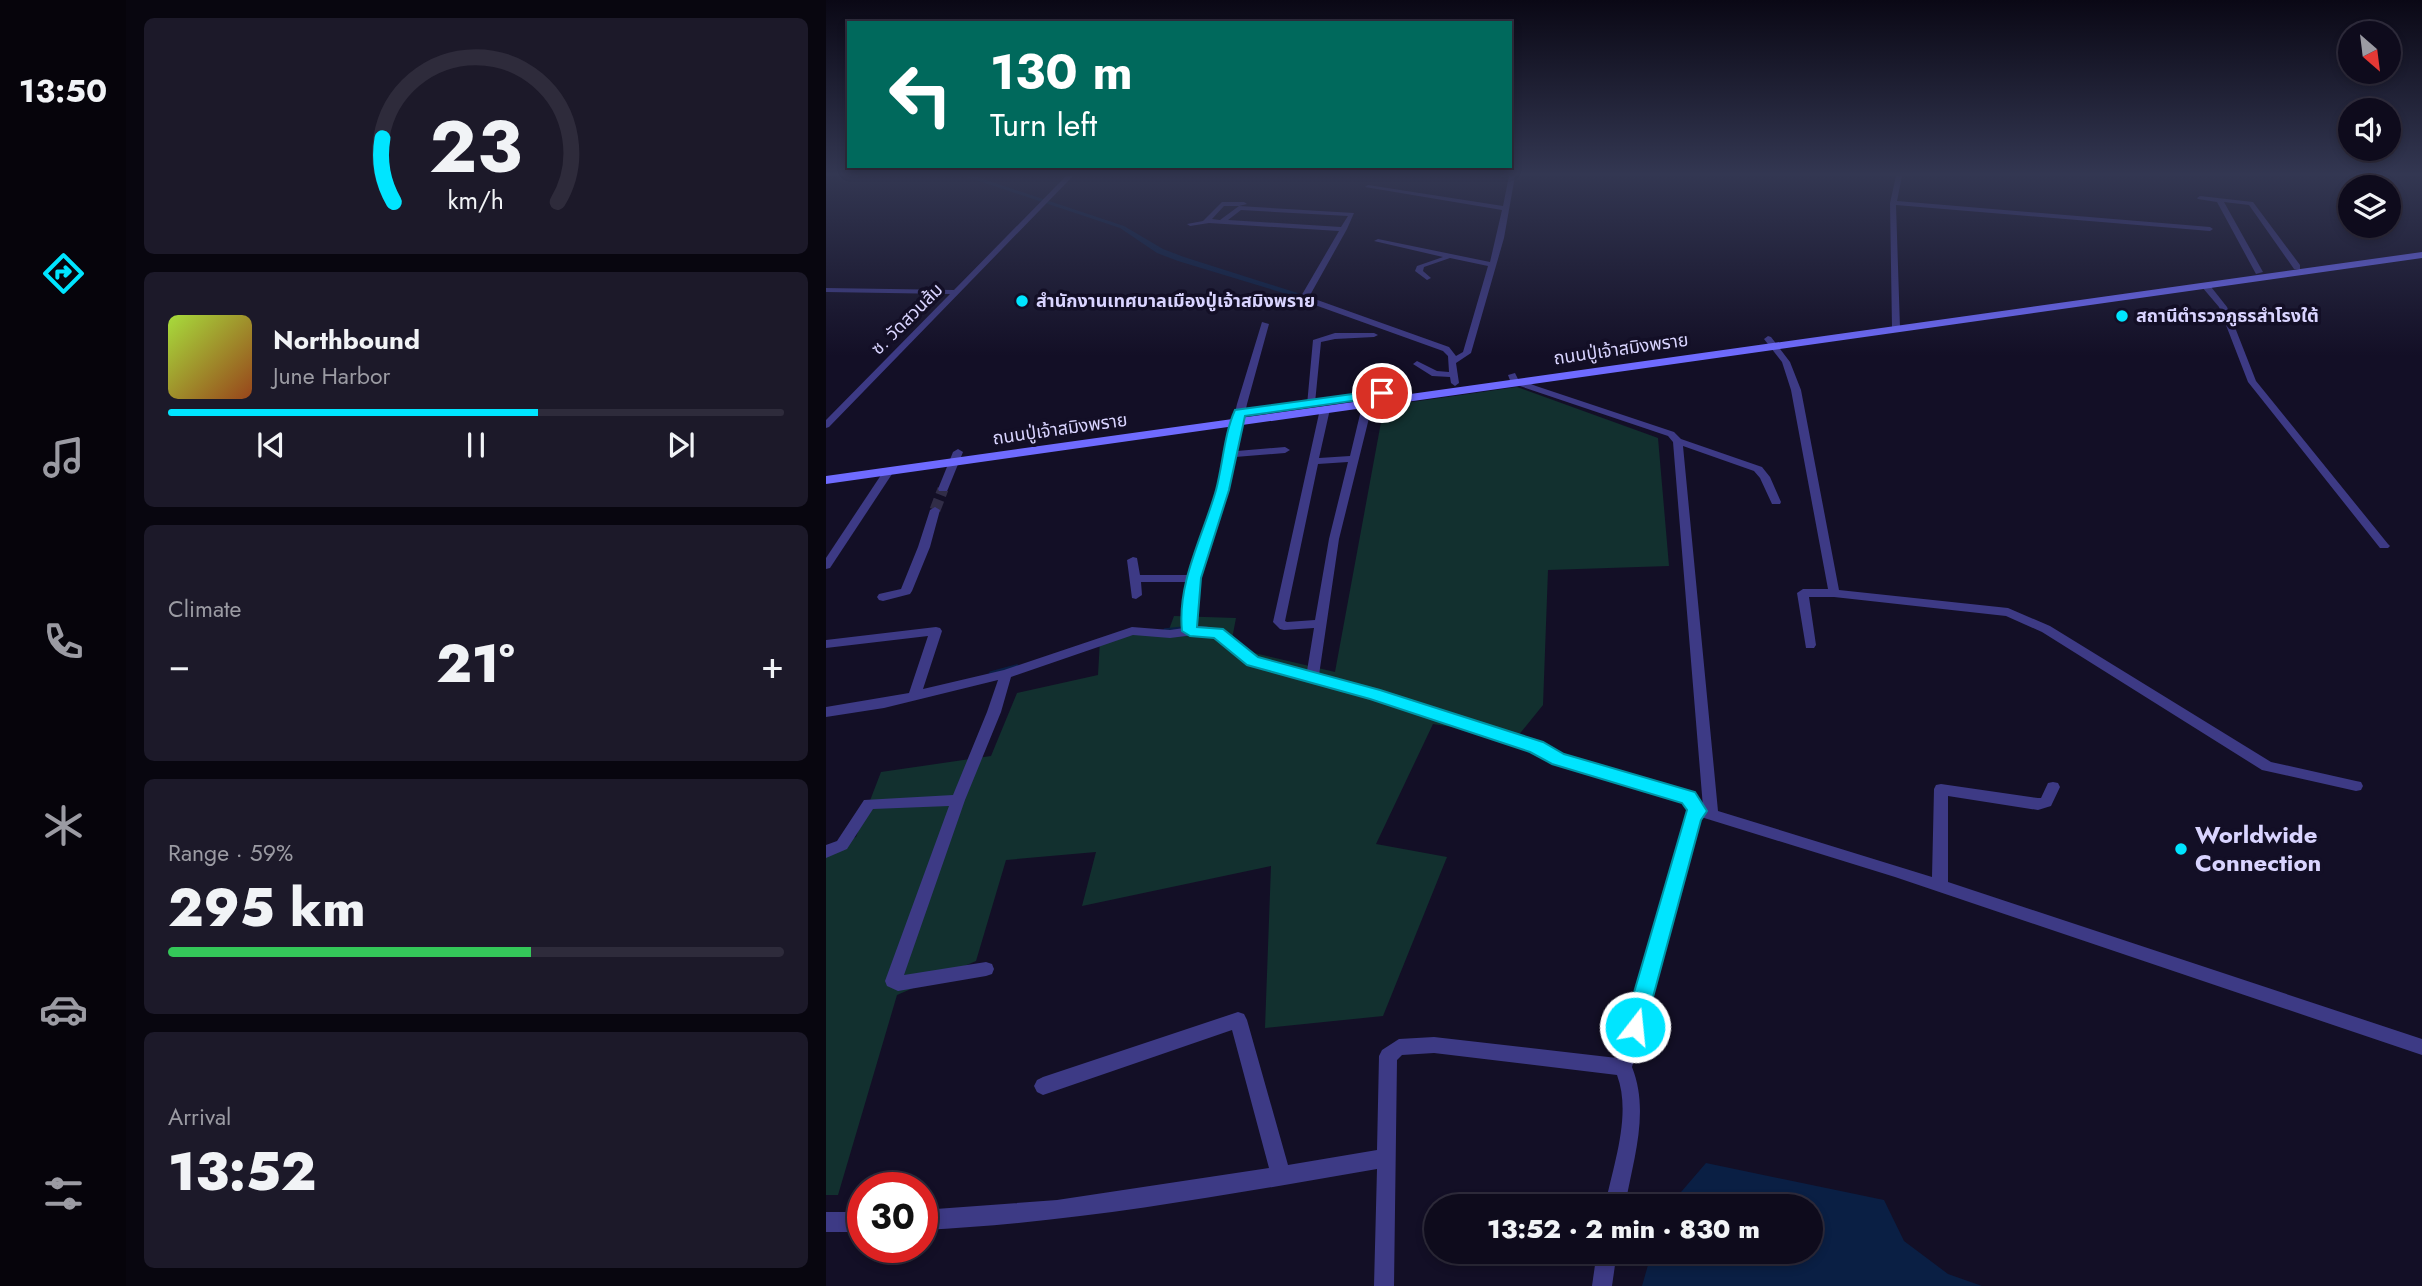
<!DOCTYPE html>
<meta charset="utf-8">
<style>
:root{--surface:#0e0b1c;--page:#1c1929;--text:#f1f3f6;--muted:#9b9ba3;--line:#2e2b3b;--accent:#00e5ff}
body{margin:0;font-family:Jost,"Noto Sans Thai",sans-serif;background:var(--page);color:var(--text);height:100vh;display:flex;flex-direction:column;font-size:26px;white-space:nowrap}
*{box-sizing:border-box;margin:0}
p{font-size:23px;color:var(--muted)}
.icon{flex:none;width:38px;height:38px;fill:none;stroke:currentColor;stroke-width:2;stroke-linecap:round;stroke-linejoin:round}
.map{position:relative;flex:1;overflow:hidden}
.details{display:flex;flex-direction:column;gap:18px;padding:18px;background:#08060f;width:700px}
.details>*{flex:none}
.banner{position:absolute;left:21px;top:21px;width:665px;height:147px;border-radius:0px;box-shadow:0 4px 10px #0003,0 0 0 2px var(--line);background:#00695c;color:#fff;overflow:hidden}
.needle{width:46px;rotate:152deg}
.controls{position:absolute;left:1512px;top:21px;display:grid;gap:14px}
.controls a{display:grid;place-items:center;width:63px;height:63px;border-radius:50%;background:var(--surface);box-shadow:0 4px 10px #0003,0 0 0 2px var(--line);font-size:35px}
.speed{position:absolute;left:21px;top:1172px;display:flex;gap:14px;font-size:35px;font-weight:700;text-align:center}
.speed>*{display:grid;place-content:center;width:91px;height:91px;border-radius:50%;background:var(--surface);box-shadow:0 4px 10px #0003,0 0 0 2px var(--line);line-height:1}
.speed .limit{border:10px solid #d22;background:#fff;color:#111}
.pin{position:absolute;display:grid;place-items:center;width:60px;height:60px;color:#fff;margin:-30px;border:4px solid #fff;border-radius:50%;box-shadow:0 2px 7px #0007}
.me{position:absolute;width:77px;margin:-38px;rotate:16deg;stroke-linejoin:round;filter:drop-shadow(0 0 5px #0008)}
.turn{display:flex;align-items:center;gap:24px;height:147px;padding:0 28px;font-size:32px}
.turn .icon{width:91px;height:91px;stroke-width:2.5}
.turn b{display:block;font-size:49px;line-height:60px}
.big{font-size:52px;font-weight:800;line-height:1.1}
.details .widget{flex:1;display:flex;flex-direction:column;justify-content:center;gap:10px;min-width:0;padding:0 24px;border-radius:10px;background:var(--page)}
.details .dial{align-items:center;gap:0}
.dial svg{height:182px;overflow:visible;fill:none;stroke:var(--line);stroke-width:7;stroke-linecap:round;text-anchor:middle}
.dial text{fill:var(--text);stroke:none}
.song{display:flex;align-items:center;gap:21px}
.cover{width:84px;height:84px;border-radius:10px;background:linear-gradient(135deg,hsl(80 70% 55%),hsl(20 70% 35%))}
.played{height:7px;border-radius:4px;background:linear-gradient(90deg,var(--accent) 60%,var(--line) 60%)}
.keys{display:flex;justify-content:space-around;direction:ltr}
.heat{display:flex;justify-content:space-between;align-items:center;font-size:38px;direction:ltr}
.charge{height:10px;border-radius:5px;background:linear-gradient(90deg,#34c759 59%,var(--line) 0)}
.trip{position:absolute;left:598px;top:1194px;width:399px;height:70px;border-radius:35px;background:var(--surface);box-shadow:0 4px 10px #0003,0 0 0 2px var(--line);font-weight:800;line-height:70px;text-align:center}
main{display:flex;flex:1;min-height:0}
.tab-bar{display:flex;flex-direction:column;width:126px;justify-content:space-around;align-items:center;background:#06040b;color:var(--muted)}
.tab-bar .icon{width:49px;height:49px}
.tab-bar .selected{color:var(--accent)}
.tab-bar b{font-size:32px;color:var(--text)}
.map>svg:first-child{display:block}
.green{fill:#12302f}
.water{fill:#0a1f44}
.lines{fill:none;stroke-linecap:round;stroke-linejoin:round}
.stream-far1{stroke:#0a1f44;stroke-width:3.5}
.stream{stroke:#0a1f44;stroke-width:4.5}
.canal{fill:#0a1f44;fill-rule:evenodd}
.street-tunnel{stroke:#312d47;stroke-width:11;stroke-dasharray:11 5;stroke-linecap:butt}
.street{fill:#3d3a85;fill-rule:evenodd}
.secondary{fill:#6f6bff;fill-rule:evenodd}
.route{fill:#00e5ff;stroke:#0095a6;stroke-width:2}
.poi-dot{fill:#00e5ff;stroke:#130f26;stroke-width:2.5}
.labels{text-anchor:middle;stroke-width:7;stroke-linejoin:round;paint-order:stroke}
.far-poi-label{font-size:18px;font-weight:bold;fill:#d9d4ff;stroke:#130f26;text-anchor:start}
.far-street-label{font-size:18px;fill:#d9d4ff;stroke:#130f26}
.near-poi-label{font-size:24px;font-weight:bold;fill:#d9d4ff;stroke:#130f26;text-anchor:start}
</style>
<main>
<nav class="tab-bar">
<b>13:50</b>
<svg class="icon selected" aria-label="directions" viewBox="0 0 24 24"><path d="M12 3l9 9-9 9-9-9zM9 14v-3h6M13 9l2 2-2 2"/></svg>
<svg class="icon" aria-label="music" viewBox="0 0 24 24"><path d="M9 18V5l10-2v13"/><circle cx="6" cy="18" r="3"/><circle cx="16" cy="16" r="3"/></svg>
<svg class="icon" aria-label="phone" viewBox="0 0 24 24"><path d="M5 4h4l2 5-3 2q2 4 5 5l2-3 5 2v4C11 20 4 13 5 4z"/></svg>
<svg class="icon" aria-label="climate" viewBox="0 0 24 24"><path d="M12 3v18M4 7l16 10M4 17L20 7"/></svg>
<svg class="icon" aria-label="car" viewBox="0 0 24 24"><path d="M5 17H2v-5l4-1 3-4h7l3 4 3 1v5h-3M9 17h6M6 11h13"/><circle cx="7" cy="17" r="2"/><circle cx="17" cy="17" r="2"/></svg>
<svg class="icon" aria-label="filters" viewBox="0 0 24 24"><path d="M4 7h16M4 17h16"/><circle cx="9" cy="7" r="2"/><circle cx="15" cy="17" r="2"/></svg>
</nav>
<section class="details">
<div class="widget dial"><svg viewBox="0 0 100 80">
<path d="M14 69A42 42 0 1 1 86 69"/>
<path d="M14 69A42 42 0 0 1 9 41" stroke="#00e5ff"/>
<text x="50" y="56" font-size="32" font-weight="700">23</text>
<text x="50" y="72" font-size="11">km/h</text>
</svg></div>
<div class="widget">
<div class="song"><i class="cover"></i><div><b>Northbound</b><p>June Harbor</p></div></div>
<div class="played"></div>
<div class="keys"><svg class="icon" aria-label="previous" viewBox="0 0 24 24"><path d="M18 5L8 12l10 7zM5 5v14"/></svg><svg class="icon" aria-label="pause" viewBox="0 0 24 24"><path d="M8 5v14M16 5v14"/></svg><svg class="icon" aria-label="next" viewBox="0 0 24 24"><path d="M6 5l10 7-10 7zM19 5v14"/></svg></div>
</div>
<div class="widget"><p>Climate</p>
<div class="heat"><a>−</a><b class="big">21°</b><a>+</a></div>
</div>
<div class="widget"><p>Range · 59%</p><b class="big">295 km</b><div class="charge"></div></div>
<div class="widget"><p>Arrival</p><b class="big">13:52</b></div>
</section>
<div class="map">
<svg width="1596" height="1286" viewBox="0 0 1596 1286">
<rect width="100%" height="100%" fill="#130f26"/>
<!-- green -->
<path class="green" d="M691,387l141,51 11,128 -121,4 -5,135 -26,32 -84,-13 -57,120 71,13 -64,159 -118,12 6,-162 -189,40 14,-54 -90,8 -30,101 -79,34 -59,200h-12v-347l30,-11 25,-65 110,-16 26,-63 81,-18 2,-35 33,-5h34l7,-19 62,2 -4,21 14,12 89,21 49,-266z"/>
<!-- water -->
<path class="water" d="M880,1163l178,37 20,41 44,33 34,12h-340l10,-35h159v-45h-142z"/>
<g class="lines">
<!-- stream-far1 -->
<g class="stream-far1">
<path d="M339,630l20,-2"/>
<path d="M165,673l26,-7"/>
</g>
<!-- stream -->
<path class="stream" d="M695,747l28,13"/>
<!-- canal -->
<path class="canal" d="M138,176h10l150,50 39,23 21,8 126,40 -7,2 -125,-38 -21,-8 -37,-25z"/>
<!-- street-tunnel -->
<path class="street-tunnel" d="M109,510l8,-21"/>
<!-- street -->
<g class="street">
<path d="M240,176h7l-244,251 -3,1v-8l124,-126 -124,-2v-4l128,2z"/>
<path d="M683,176h6l-11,62 -33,115 -15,10 3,20 -4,3 -4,-3 -1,-6 -18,-1 -19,-12 4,-3 20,10 12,1 -1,-16 -5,-5 -142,-51 -1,-2 39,-67 -130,-8 -19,3 -3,-2 16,-3 19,-19h22l3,2 -8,2 115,7 -7,16 -38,68 140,50 7,9 7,-4 25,-86 -38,-8 -26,9 -1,4 8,7 -4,2 -12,-9 2,-5 26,-9 -69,-16 4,-2 112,23 12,-52 -137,-23 3,-2 135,21zM398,206h15l-19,14 -8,-1zM415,210l107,6 -7,11 -113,-7z"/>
<path d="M1070,176h6l-5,25 313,26 3,2 -3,2 -314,-26 4,123 -4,2 -4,-2 -2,-125z"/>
<path d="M1374,196l53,6 47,63v4h-6l-45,-64 -25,-3 39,70 -7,2 -39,-72 -19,-3 -1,-1z"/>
<path d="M1376,283h6l19,24 29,74 132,163 2,2 -2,2h-8l-132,-166 -29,-75 -17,-20z"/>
<path d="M436,322l7,2 -22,80 -10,47 48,-4 5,3 -5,3 -50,4c-2,12 -4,25 -8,37 -13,41 -37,89 -32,133 32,-4 41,20 63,31 14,7 33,9 49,13l7,-43 -30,2 -4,-1 -7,-7 47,-213 5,-3 5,3 -11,49 31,-2 13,-54 5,-3 3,1 2,2 -34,137 -20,136 60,16 162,52 21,12 127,36 8,6 6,10 -30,-365 -5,-6 -157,-53 -3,-8 7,-2 3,6 18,7 138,46 7,7 81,28 8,10 11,25 -1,2h-8l-12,-26 -6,-7 -71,-25 35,365 214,66 2,-88 2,-4 5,-1 97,14h3l7,-15 5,-1 5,1 2,4 -9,19 -13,4 -90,-14v86l474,157v16l-527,-178 -194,-60 -69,250c18,45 1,93 -7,139h-20c8,-41 27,-91 12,-131l-183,-22 -32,2 -5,5 -3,226h-20l3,-117c-151,26 -302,54 -455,61v-20l135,-10 212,-32 -37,-138 -189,65 -6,-3 -3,-6 3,-6 6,-3 195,-65 6,2 3,6 41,145 89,-15 2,-94 3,-6 17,-11 35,-2 183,21 68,-241 5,-7 -11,-11 -126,-36 -22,-12 -160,-53 -122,-34 -30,-25 -17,-5 -32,4 -37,-3 -122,42 -10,35 -36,88 -61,175 82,-13 6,2 2,5 -2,5 -6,2 -88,15 -11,-5 -2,-5 64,-175 -76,3 -26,40 -21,9v-13l11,-4 27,-41 89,-5 34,-83 11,-32 -114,28 -58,9v-10l83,-14 19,-57 -102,12v-8l110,-13 4,1 2,3 -19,58 81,-19 128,-43 38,3 14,-2 -2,-13 6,-33h-47l1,13 -6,4 -4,-1 -5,-38 6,-3 4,1 3,17h49l29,-85 19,-86zM522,462l-19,77 -14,81 -28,2 -2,-1 33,-157z"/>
<path d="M509,333h39l4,2 -4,2 -39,2 -14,3 -6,61 -2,2h-6l6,-65z"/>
<path d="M942,336l3,1 19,25 11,28 38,200 169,18 42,18 221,136 85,19 5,1 2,4 -2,4 -5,1 -94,-21 -220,-138 -36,-16 -172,-19h-25l7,48 -2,3h-8l-9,-55 6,-4h25l-37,-199 -9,-28 -18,-23z"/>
<path d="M132,449l5,3 -15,37 -1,2h-8l-1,-2 15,-37z"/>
<path d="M63,468l5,3 -64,97 -4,1v-11l59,-89z"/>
<path d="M109,507l5,3 -10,37 -18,44 -2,3 -27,7 -4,-1 -2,-3 2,-3 22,-5 17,-42 12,-37z"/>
<rect x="0" y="1212" width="37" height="20"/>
<path d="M771,1251h20l-5,35h-20z"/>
</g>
<!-- secondary -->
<path class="secondary" d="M1596,252v6l-1596,226v-8z"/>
</g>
<!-- sky -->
<linearGradient id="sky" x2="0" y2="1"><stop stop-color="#0a0815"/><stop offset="0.49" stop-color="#333752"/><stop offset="1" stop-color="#333752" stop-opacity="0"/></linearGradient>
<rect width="1596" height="356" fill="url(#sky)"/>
<!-- route -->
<path class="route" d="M556,390l5,1v5l-142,20 -16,74 -28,88 -4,49 26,2 35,28 122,33 163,52 21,12 131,38 12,19 -6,9 -58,214 -8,3 -8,-3 -3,-7 63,-217 -5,-7 -130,-39 -22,-12 -160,-53 -123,-34 -33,-27 -24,-2 -8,-5c-5,-49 21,-95 34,-141 7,-26 8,-56 19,-80z"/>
<!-- markers -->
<g class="poi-dot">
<circle cx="196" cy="301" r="7"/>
<circle cx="1296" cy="316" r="7"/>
<circle cx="1355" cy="849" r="7"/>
</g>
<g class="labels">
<!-- far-poi labels -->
<g class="far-poi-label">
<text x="210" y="307">สำนักงานเทศบาลเมืองปู่เจ้าสมิงพราย</text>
<text x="1310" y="322">สถานีตำรวจภูธรสำโรงใต้</text>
</g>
<!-- far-street labels -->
<g class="far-street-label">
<text transform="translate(81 319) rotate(-45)" y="6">ซ. วัดสวนส้ม</text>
<text transform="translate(795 349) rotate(-8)" y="6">ถนนปู่เจ้าสมิงพราย</text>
<text transform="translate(234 429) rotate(-8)" y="6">ถนนปู่เจ้าสมิงพราย</text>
</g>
<!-- near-poi labels -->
<g class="near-poi-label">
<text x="1369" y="843">Worldwide<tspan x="1369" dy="28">Connection</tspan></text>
</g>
</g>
</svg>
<div class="controls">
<a><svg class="needle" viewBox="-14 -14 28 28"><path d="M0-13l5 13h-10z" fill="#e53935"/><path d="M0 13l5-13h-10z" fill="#9b9ba3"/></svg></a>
<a><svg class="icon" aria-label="sound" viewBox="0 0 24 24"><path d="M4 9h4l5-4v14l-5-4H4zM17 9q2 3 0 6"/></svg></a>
<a><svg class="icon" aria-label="layers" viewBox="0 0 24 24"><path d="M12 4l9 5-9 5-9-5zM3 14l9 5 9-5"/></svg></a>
</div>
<div class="speed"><div class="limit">30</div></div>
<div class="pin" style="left:556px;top:393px;background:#d93025"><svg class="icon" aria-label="arrive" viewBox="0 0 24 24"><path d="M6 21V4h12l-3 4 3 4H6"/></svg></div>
<svg class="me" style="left:809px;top:1027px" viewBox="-20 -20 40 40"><circle r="17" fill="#00e5ff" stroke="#fff" stroke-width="3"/><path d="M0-11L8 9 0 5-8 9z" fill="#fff"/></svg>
<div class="trip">13:52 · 2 min · 830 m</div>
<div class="banner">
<div class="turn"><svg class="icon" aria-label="left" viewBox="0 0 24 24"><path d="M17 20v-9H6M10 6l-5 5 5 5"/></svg><div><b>130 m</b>Turn left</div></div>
</div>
</div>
</main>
